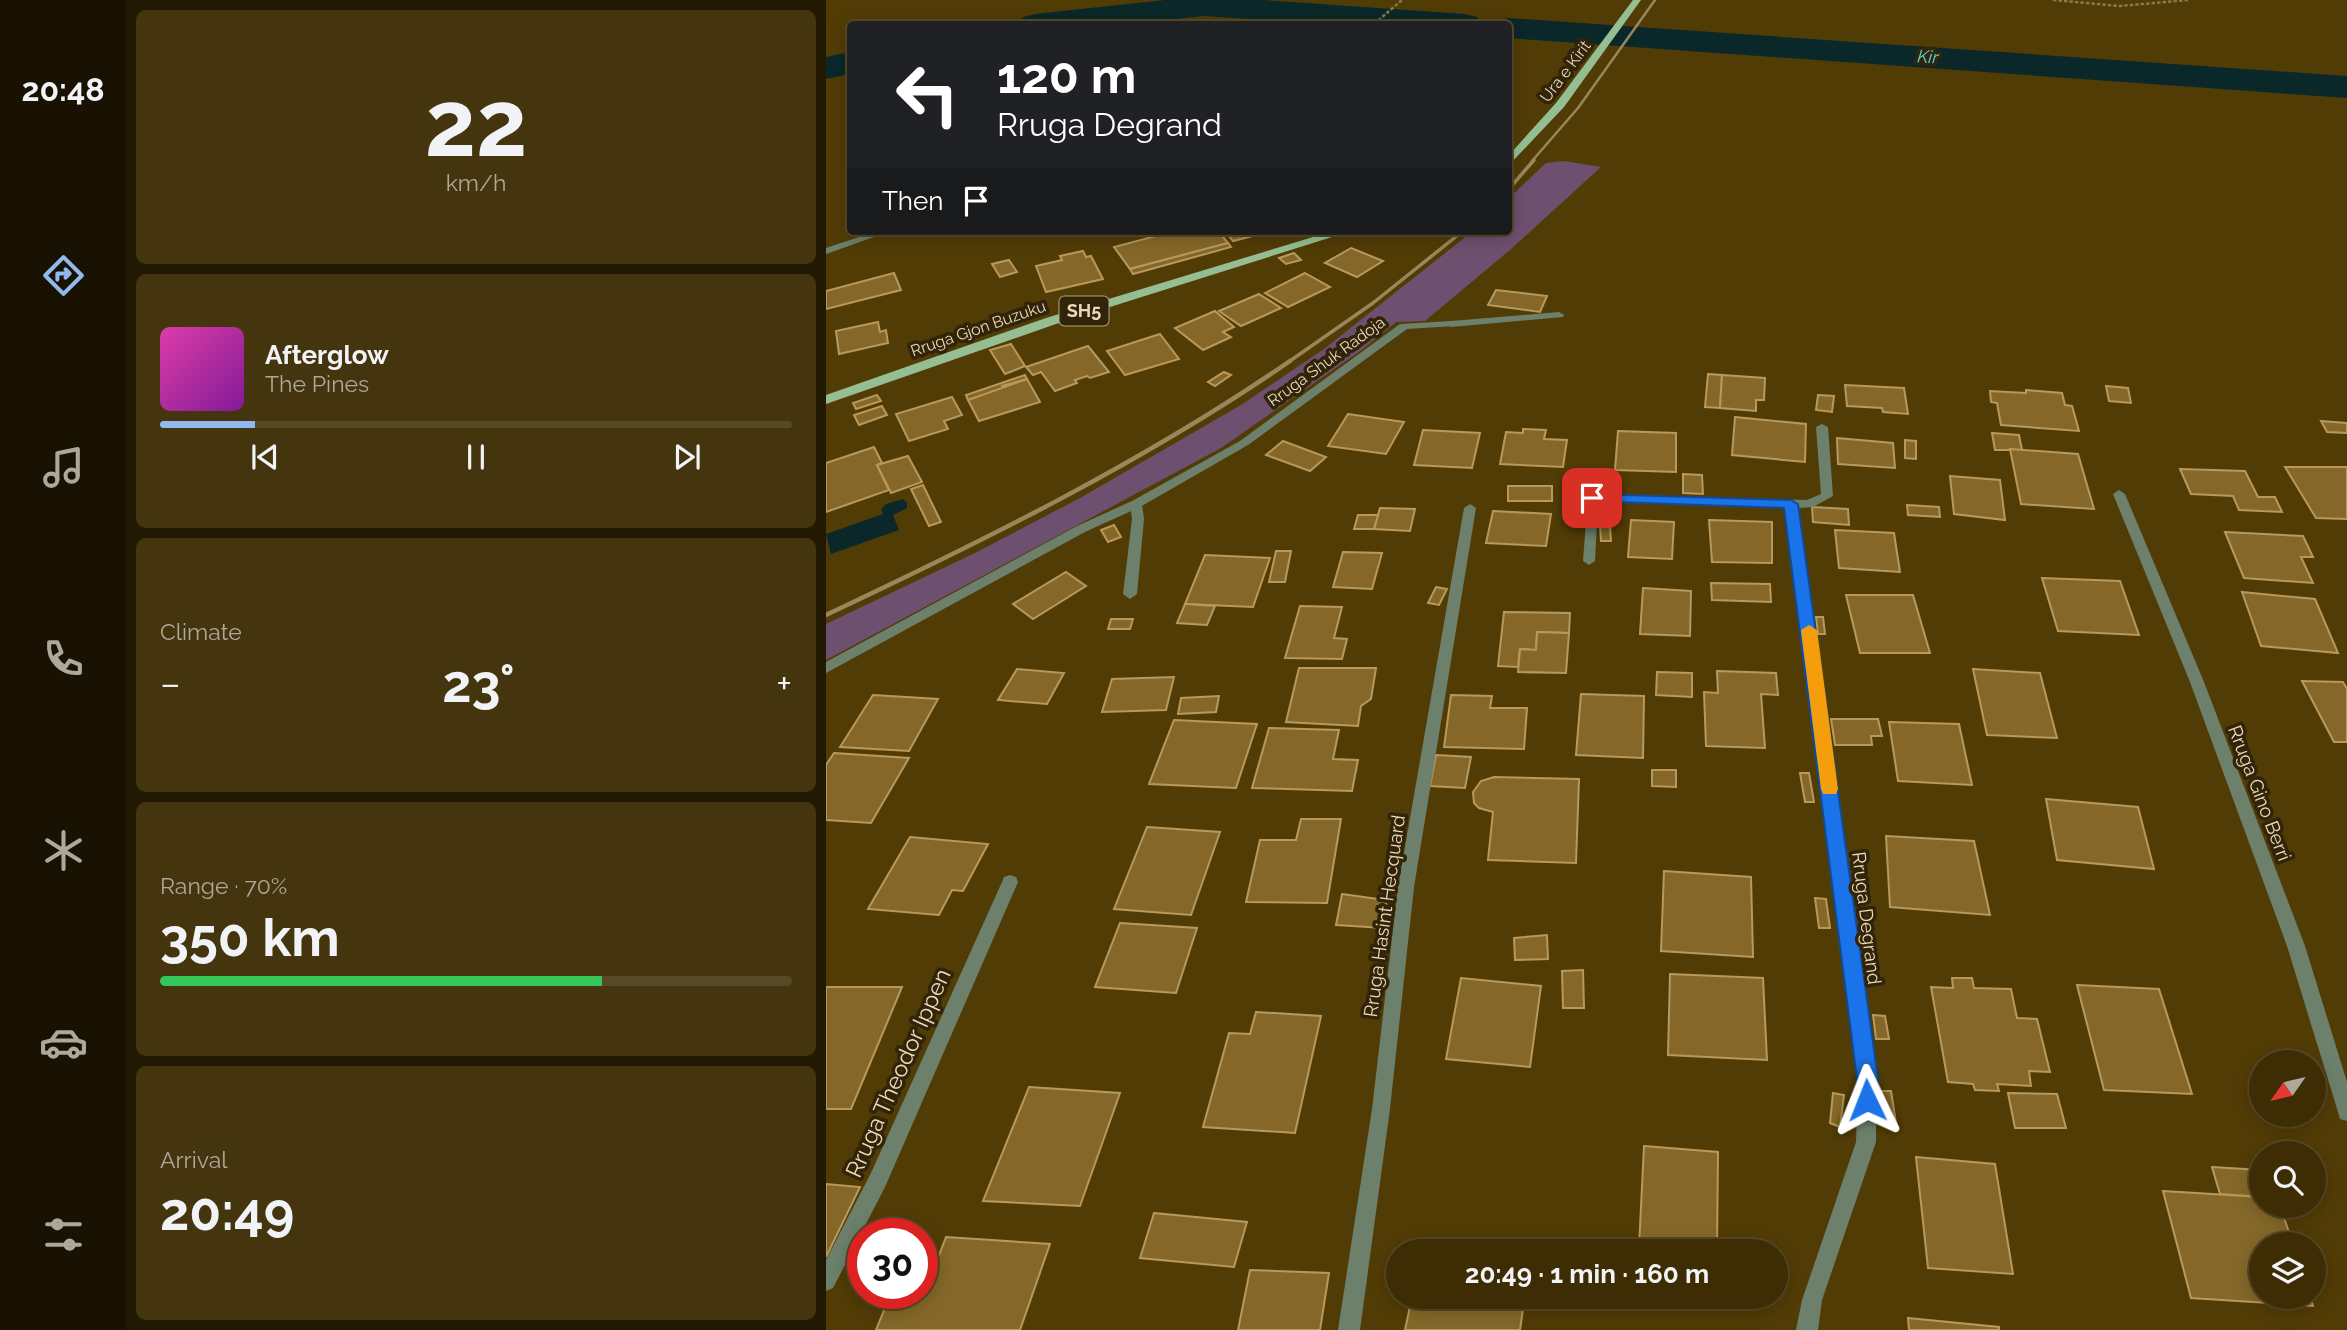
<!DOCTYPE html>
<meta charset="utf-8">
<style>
:root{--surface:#3e2d04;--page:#45350e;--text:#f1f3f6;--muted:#ada89a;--line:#574926;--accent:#90b9f0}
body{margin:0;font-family:Raleway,sans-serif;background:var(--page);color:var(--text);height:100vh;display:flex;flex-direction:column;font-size:26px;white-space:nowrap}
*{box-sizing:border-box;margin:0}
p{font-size:23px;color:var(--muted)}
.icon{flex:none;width:38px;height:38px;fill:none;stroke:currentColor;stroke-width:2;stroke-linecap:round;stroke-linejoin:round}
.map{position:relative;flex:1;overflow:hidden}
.side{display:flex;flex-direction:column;gap:10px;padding:10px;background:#221902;width:700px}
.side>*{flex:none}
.hud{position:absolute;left:21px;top:21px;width:665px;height:214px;border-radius:7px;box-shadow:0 4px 18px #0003,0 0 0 2px var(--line);background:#202124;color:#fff;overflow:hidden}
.needle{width:46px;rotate:236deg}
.fabs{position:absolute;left:1423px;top:1050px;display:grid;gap:14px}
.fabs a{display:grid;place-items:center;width:77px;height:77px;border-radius:50%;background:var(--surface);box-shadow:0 4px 18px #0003,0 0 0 2px var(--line);font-size:35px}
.speed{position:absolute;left:21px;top:1218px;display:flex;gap:14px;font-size:35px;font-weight:700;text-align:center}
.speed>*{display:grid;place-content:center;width:91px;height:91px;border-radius:50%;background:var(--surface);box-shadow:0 4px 18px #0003,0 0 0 2px var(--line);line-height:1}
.speed .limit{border:10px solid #d22;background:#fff;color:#111}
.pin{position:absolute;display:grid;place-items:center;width:60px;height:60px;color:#fff;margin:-30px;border-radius:14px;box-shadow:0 4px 10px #0006}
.me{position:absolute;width:77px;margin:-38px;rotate:358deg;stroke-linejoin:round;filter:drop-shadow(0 0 5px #0008)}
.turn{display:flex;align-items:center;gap:24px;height:147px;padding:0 35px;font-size:32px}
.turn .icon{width:91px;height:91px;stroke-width:2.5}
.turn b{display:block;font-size:49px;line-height:60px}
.then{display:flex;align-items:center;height:66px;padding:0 35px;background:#0003;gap:14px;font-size:26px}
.big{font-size:52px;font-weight:700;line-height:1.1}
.side .tile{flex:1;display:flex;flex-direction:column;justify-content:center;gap:10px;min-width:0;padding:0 24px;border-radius:10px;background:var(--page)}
.side .dial{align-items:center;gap:0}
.dial b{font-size:91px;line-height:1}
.song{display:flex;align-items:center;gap:21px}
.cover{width:84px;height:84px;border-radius:10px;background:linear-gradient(135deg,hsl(320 70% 55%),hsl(290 70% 35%))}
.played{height:7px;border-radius:4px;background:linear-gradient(90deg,var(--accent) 15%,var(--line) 15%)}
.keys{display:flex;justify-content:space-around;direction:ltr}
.heat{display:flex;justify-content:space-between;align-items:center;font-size:38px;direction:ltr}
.charge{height:10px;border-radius:5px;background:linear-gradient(90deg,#34c759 70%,var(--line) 0)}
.trip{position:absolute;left:560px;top:1239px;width:402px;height:70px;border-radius:35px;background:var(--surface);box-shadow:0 4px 18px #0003,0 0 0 2px var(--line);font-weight:700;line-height:70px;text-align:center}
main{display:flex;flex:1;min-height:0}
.tab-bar{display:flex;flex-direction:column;width:126px;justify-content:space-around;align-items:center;background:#191202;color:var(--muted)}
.tab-bar .icon{width:49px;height:49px}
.tab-bar .on{color:var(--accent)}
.tab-bar b{font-size:32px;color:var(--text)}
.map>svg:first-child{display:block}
.green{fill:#6d506f}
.water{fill:#0a272a}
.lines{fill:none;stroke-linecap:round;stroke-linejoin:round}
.river{fill:#0a272a;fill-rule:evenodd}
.building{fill:#856829;stroke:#b8995a;stroke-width:2}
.path{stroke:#8b7749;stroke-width:2.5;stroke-dasharray:3.5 2;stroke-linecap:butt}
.service{fill:#6c806b;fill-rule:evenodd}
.minor{fill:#6c806b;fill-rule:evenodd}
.primary{fill:#95bf93;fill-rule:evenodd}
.rail-far2{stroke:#99865a;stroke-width:2.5}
.rail-far1{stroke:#99865a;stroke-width:3.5}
.rail{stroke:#99865a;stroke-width:4.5}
.route{fill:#1a73e8;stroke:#114b97;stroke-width:2}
.slow{fill:#f59e0b}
.labels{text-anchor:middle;stroke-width:7;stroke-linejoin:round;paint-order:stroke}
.far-street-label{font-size:16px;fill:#ead9ba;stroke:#312409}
.far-water-label{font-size:18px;font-style:italic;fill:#50dae7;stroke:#312409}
.shield{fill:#312409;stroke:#b2a385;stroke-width:2}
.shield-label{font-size:18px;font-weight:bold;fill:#ead9ba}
.street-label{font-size:19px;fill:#ead9ba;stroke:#312409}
.near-street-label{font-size:23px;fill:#ead9ba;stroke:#312409}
</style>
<main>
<nav class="tab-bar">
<b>20:48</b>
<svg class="icon on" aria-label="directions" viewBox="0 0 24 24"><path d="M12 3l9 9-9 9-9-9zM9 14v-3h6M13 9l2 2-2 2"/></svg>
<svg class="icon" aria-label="music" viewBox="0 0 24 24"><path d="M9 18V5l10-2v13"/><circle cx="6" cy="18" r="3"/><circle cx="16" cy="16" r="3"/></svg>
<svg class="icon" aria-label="phone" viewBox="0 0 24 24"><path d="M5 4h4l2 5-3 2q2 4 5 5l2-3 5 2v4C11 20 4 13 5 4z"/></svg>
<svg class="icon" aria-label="climate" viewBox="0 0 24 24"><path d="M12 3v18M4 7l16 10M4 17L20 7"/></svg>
<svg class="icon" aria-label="car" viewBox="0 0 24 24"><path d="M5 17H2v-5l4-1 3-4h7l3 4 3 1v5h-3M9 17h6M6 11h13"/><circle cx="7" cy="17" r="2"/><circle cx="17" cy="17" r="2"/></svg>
<svg class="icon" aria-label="filters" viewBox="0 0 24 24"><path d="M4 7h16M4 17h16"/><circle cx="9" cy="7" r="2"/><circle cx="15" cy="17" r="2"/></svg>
</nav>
<section class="side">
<div class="tile dial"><b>22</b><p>km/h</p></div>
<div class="tile">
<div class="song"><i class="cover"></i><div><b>Afterglow</b><p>The Pines</p></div></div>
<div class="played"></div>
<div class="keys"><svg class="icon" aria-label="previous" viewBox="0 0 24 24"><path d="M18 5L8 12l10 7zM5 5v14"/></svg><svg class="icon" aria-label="pause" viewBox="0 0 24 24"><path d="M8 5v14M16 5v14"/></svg><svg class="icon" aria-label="next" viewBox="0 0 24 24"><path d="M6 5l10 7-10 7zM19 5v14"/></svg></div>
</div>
<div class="tile"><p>Climate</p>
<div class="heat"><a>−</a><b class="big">23°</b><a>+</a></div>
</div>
<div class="tile"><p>Range · 70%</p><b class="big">350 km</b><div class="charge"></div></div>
<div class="tile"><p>Arrival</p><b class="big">20:49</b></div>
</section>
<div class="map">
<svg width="1521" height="1330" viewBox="0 0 1521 1330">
<rect width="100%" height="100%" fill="#523c06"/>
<!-- green -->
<path class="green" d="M738,161l37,6 -90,82 -86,72 -29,1 -33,27 -142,99 -395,212v-36l149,-71 105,-55 161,-93 83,-56 149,-118h35l1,-33 37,-35z"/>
<!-- water -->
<path class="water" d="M77,499l4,4v5l-14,7 6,15 -68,24 -5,-20 57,-20 -2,-5 5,-5z"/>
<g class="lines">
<!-- river -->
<g class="river">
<path d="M339,0h99l201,14 12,3 5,7h-158l-120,-8 -78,8h-108l5,-7 12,-3z"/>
<path d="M682,18l839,58v22l-839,-60v-14h-15l3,-3z"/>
<path d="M24,52v22l-24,5v-22z"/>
</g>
</g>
<!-- building -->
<g class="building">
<path d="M326,231h66l10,12 -98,26 -16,-22 42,-11z"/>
<path d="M399,231h47l-39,10z"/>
<path d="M402,243l3,4 -98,27 -3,-5z"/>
<path d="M525,248l32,13 -26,16 -32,-14z"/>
<path d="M257,251l3,6 5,-1 12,23 -57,13 -10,-26 26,-6 -2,-4z"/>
<path d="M468,253l7,7 -15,4 -7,-6z"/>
<path d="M183,260l8,12 -17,5 -8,-13z"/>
<path d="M68,273l7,17 -75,19v-18z"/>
<path d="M479,273l25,14 -42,20 -23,-14z"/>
<path d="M670,290l51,6 -7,16 -52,-7z"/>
<path d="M433,294l22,14 -40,18 -22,-15z"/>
<path d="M389,311l19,16 -11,5 8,5 -28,13 -28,-22z"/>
<path d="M52,322l2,10 6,-2 2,13 -49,11 -3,-23z"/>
<path d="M334,334l19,25 -54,16 -18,-24z"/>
<path d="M185,344l14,22 -20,8 -15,-24z"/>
<path d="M262,346l21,26 -19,6 -3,-2 -12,4 2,3 -22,8 -14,-19 -8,3 -7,-8z"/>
<path d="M398,372l7,3 -16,11 -7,-4z"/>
<path d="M882,374l14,1 -2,33 -15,-1z"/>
<path d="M199,375l2,4 -25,7 1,3 -35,11 -2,-5z"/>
<path d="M896,375l43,3 -1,22h-8v11l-36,-3z"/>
<path d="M201,379l13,23 -61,19 -11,-21z"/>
<path d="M1019,385l59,3 4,26 -25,-2 -1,-4 -35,-2z"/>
<path d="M1280,386l22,2 3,15 -22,-2z"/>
<path d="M1200,390l36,3 3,12 7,1 7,25 -78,-6 -4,-22 -6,-1 -1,-11 36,2z"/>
<path d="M51,395l4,6 -25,8 -3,-6z"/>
<path d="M992,395l16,1 -2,16 -16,-2z"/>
<path d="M126,397l10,18 -18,6 4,8 -39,12 -13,-27z"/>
<path d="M56,406l5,9 -28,10 -5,-10z"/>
<path d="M522,414l56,8 -18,32 -58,-8z"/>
<path d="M909,417l71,7 -1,38 -73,-7z"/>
<path d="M1495,421l26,2v10l-20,-1z"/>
<path d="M697,429l23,1 -2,9 23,1 -4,27 -63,-3 6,-32 17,1z"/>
<path d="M597,430l57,3 -8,35 -58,-3z"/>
<path d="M792,431l58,2v39l-61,-2z"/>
<path d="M1166,433l27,2 3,15h-27z"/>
<path d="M1011,438l56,5 2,25 -57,-4z"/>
<path d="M1079,440l11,1v18l-11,-1z"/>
<path d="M457,441l43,16 -16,14 -44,-16z"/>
<path d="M48,447l8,16 -5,2 12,25 -63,22v-49z"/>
<path d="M1184,449l68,5 16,55 -73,-5z"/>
<path d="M82,456l14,26 -31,11 -14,-28z"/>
<path d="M1459,467h62v52l-31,-1z"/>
<path d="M1354,469l65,2 13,26h17l7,15 -43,-2 -6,-14 -42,-2z"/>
<path d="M857,474l19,1 1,19 -20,-1z"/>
<path d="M1124,476l50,4 5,40 -51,-6z"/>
<path d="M97,485l18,37 -12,4 -18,-37z"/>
<rect x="682" y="486" width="44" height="15"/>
<path d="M1081,505l32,2 1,10 -32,-2z"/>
<path d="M986,507l36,2 1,16 -36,-3z"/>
<path d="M554,508l35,1 -5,22 -36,-2z"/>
<path d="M667,511l58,3 -5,32 -60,-3z"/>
<path d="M532,515h20l-4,14h-20z"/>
<path d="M805,520l43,2 -2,37 -44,-2z"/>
<path d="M883,520l63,2v41l-60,-1z"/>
<path d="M288,525l7,12 -13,5 -7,-12z"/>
<path d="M784,525l1,16h-10l-1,-15z"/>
<path d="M1009,530l59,3 6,39 -61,-4z"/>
<path d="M1399,532l78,4 10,21h-12l12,26 -69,-5z"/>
<path d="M450,551h15l-6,31h-16z"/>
<path d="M517,552l39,1 -10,36 -39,-2z"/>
<path d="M379,555l65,3 -17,49 -68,-3z"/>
<path d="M240,572l20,14 -53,33 -20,-15z"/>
<path d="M1216,578l78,3 19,54 -81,-4z"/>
<path d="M885,583l59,1 1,18 -59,-2z"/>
<path d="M610,587l11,2 -8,16 -11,-2z"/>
<path d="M817,588l48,3 -1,45 -50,-2z"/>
<path d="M1416,592l73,7 23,54 -77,-7z"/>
<path d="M1020,595h67l17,58h-70z"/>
<path d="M359,604l30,2 -8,19 -30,-2z"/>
<path d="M474,606l42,1 -8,31 13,1 -5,20 -57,-1z"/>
<path d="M678,612l66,1 -1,20 -32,-1 -1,18 -16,-1 -2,18 -20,-1z"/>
<path d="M990,617h7l2,17h-7z"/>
<path d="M285,619h22l-3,10h-22z"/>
<path d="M711,632l32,1 -3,40 -48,-1 2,-23 16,1z"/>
<path d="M473,668h77l-5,31 -10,7 -3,20 -72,-4z"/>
<path d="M191,669l47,4 -17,31 -49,-4z"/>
<path d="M1147,669l67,4 17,65 -70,-3z"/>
<path d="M891,671l59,2 2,22 -17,-1 4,54 -59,-2 -2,-54 14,1z"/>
<path d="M831,672l35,1v24l-36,-2z"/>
<path d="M348,677l-8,33 -64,2 10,-33z"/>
<path d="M1476,681l41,1 4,7v53h-13z"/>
<path d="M755,694l63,2 -1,62 -67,-3z"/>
<path d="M47,695l65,4 -29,52 -69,-4z"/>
<path d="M625,695l41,1 -2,12h37l-3,41 -80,-2z"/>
<path d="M393,696l-3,16 -38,2 3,-16z"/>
<path d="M1005,719h47l4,17h-11l1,9h-37z"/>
<path d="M348,720l83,4 -21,64 -87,-4z"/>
<path d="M1063,722l70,2 13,61 -74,-4z"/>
<path d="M443,728l70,2 -6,29 25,1 -6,31 -100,-3z"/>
<path d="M8,753l75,5 -38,65 -45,-3v-55z"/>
<path d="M610,755l35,2 -6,31 -35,-2z"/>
<path d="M826,770h24v17l-24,-1z"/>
<path d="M974,773h9l5,29h-9z"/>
<path d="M668,777l85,2 -3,84 -88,-3 5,-48 -14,-4 -5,-5 -1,-11 8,-11z"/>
<path d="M1220,799l92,8 16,62 -97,-9z"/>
<path d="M475,819h40l-14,84 -81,-1 14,-62h36z"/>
<path d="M321,827l73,5 -29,83 -77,-6z"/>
<path d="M1060,836l88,5 16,74 -100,-8z"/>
<path d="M84,837l78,7 -25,47 -11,-1 -13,25 -71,-6z"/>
<path d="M838,871l87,6 2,80 -92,-6z"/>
<path d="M516,894l36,5 8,4 -2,25 -48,-3z"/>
<path d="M989,898l11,1 4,29h-11z"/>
<path d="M294,923l77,5 -21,65 -81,-6z"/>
<path d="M721,935l1,24 -33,1 -1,-22z"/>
<path d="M757,970l1,38h-21l-1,-37z"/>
<path d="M844,974l93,4 4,82 -99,-5z"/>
<path d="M635,978l80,8 -11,81 -84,-8z"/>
<path d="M1126,978h20l2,10 37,1 6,29 20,1 13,53 -21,-1 2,15 -34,-2 2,7 -24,-1 -2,-6 -25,-2 -17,-95 22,1z"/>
<path d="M1251,985l82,4 33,105 -88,-4z"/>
<path d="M0,987h76l-51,122h-25z"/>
<path d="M430,1012l65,4 -26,117 -92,-6 26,-94 21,1z"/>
<path d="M1047,1015l12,1 4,23h-13z"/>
<path d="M203,1087l91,6 -40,113 -97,-5z"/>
<path d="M1054,1091h11l5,32h-11z"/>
<path d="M1007,1093l11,2 -4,32 -10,-4z"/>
<path d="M1182,1093l49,1 9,34h-51z"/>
<path d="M818,1146l74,6 -1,99 -78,-4z"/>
<path d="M1090,1157l79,7 18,110 -85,-6z"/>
<path d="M1386,1167l49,3v27l-41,-3z"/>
<path d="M0,1184l34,3 -34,70z"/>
<path d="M1337,1191l98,6v9h19l13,38h-32v53h49l3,9 -122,-8z"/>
<path d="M328,1213l93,9 -13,45 -94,-9z"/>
<path d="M120,1237l104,7 -30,86h-144l15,-37h31v-9h6z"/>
<path d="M424,1270l79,3 -9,57h-82z"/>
<path d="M586,1297h33l78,12 -3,21h-115z"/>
<path d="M1082,1318l91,9v3h-90z"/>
</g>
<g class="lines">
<!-- path -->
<g class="path">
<path d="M1227,0l67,6 68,-6"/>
<path d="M548,24l28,-24"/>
</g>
<!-- service -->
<g class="service">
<path d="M733,312l5,3 -1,2 -112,10 -5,-3 5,-3z"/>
<path d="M310,500l6,4 2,15 -7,75 -7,5 -7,-5 9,-75 -2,-15z"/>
</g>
<!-- minor -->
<g class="minor">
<path d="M51,231h14l-65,23v-6z"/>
<path d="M625,321l4,1v4l-48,3 -159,116 -108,62 -55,25 -259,141v-11l251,-136 55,-25 108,-60 160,-117z"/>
<path d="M996,424l6,3 5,69 -20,11 -15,1 78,571v63l-54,158 -4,30h-22l6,-30 54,-158 2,-63 -73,-572 -187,-5 -3,59 -6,4 -6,-4 5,-66 219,5 14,-6 -5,-67z"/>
<path d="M1293,490l6,4 79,188 101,264 42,136v39l-7,-2 -2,-7 -51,-166 -97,-264 -77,-188z"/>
<path d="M644,504l6,4 -62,379 -24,222 -30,221h-22l34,-221 26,-222 66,-379z"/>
<path d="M184,875l6,2 2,5 -133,305 -52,101 -7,3v-31l45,-87 131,-291 2,-5z"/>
</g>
<!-- primary -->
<g class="primary">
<path d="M807,0h8l-77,107 -56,59v-10l48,-53z"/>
<path d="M507,231h18l-295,93 -230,80v-9l220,-77z"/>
</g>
<!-- rail-far2 -->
<path class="rail-far2" d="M706,161l46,-53 77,-108"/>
<!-- rail-far1 -->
<g class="rail-far1">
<path d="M682,190l26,-30"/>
<path d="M461,363l86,-60 90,-72"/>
</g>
<!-- rail -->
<path class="rail" d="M0,615c159,-75 319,-154 464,-254"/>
</g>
<!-- route -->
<path class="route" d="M766,494l199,6 7,4 80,575 -1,21 -3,8 -7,3 -8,-3 -3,-8 1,-21 -73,-571 -197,-7 -2,-3z"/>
<!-- slow -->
<path class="slow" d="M983,625l8,5 21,159 -2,5h-13l-2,-5 -20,-159z"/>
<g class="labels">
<!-- far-street labels -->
<g class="far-street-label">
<text transform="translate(739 71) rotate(-53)" y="6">Ura e Kirit</text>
<text transform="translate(152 328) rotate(-19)" y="6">Rruga Gjon Buzuku</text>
<text transform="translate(500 361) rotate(-36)" y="6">Rruga Shuk Radoja</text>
</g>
<!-- far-water labels -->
<g class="far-water-label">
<text transform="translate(1102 57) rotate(4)" y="6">Kir</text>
</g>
<!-- shield labels -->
<rect class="shield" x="233.5" y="296.5" width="49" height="29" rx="5"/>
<g class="shield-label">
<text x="258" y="317">SH5</text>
</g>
<!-- street labels -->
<g class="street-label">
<text transform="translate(1434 793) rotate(69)" y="7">Rruga Gino Berri</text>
<text transform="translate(558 916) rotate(-82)" y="7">Rruga Hasint Hecquard</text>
<text transform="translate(1041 918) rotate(83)" y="7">Rruga Degrand</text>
</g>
<!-- near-street labels -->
<g class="near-street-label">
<text transform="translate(72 1073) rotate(-66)" y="8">Rruga Theodor Ippen</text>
</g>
</g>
</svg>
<div class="fabs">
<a><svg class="needle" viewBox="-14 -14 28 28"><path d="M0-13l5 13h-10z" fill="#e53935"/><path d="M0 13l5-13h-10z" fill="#ada89a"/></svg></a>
<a><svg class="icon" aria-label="search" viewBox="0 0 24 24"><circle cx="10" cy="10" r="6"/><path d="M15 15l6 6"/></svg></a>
<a><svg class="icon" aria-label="layers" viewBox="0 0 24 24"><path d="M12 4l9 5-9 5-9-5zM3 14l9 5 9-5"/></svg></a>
</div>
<div class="speed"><div class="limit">30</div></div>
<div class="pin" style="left:766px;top:498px;background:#d93025"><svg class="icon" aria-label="arrive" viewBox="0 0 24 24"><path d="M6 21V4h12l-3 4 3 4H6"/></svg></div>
<svg class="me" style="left:1041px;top:1100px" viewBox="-20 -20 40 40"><path d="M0-17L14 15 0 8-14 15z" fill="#1a73e8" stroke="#fff" stroke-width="4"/></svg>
<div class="trip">20:49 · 1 min · 160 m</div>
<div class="hud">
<div class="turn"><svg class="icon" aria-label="left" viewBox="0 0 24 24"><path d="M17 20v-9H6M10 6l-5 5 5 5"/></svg><div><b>120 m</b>Rruga Degrand</div></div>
<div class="then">Then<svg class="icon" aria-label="arrive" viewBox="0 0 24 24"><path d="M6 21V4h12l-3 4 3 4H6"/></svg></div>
</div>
</div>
</main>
